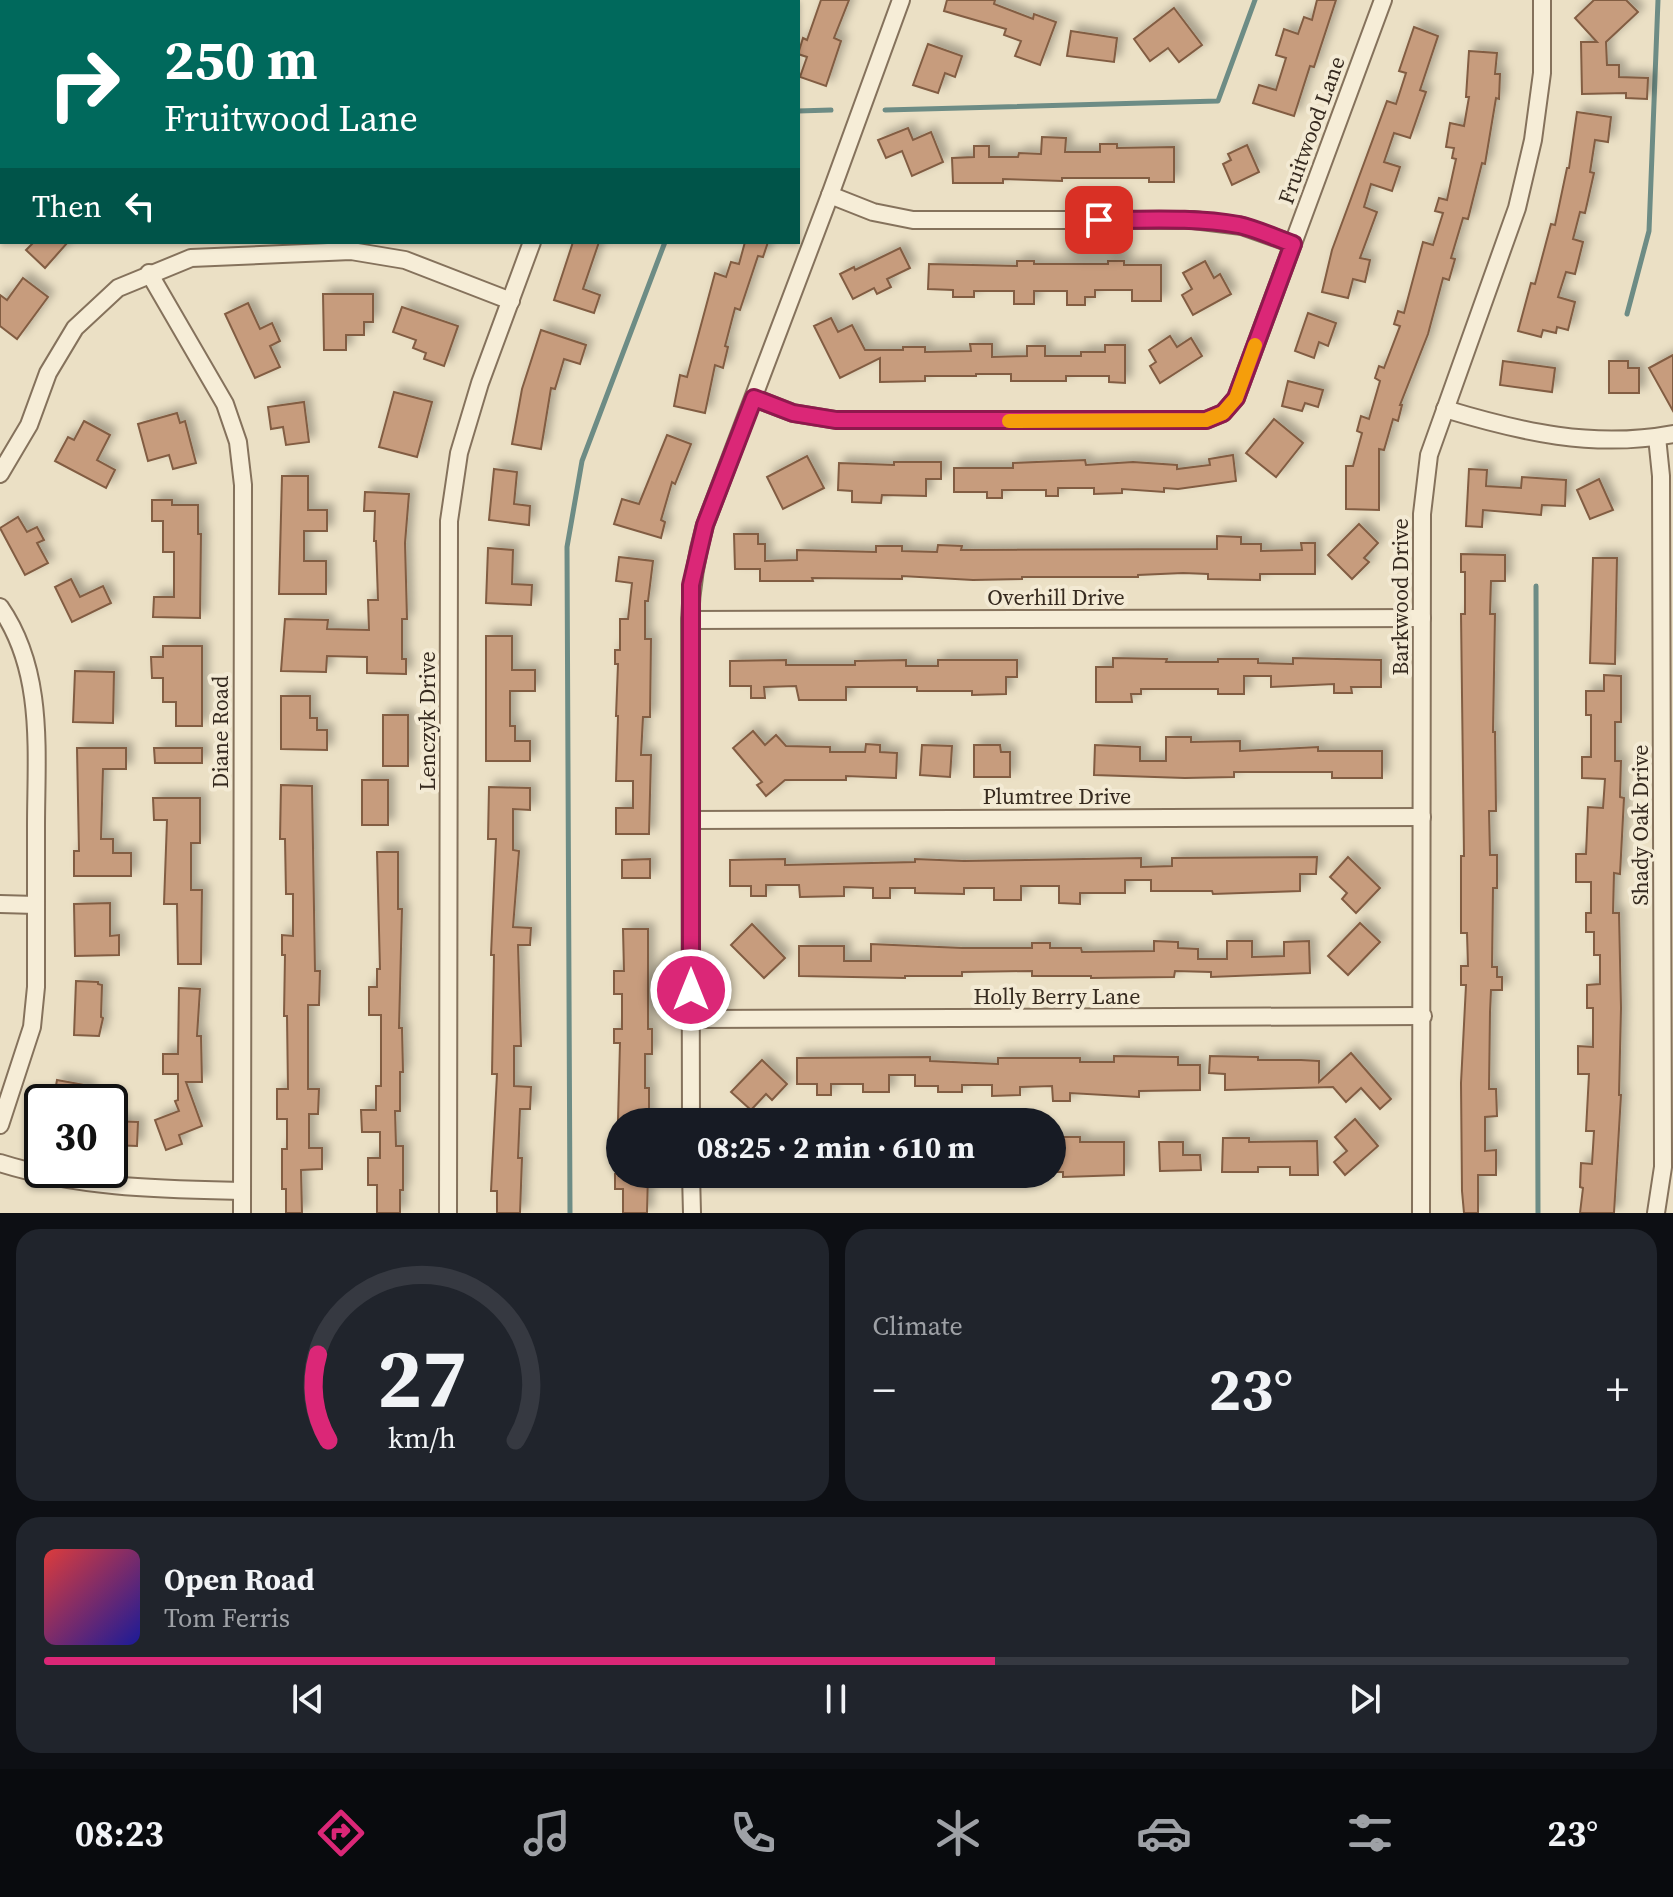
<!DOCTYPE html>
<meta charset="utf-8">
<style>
:root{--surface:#171b24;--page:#20242c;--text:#f1f3f6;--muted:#9ea1a6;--line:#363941;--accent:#db2777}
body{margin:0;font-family:"Source Serif 4",serif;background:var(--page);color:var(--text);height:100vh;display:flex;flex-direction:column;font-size:30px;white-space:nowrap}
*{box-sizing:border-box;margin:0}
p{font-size:26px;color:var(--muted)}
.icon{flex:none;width:44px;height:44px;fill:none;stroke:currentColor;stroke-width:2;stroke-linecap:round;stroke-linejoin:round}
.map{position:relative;height:1213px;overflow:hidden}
.details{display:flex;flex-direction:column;gap:16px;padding:16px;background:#0d0f14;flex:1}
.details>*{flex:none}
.guide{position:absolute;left:0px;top:0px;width:800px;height:244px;box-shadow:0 2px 6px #0004;background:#00695c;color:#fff;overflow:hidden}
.speed{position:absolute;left:24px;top:1084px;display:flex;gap:16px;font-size:40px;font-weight:700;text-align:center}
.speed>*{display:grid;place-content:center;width:104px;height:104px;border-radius:50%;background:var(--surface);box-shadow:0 2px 6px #0004;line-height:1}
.speed .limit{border:4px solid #111;border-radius:12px;background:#fff;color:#111}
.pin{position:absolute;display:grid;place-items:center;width:68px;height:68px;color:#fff;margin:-34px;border-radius:16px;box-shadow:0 4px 12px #0006}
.me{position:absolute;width:88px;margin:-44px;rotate:0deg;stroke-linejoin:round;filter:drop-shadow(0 0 6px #0008)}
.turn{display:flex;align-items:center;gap:28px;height:168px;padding:0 32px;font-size:36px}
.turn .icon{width:104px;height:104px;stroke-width:2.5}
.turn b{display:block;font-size:56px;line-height:68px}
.then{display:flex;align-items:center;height:76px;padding:0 32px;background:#0003;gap:16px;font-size:30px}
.big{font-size:60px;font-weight:700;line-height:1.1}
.details .widget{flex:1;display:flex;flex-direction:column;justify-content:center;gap:12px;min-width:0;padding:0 28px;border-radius:24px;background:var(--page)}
.details .dial{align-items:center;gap:0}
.dial svg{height:208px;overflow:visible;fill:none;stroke:var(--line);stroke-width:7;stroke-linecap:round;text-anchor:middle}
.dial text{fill:var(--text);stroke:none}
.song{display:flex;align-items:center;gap:24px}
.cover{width:96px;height:96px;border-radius:12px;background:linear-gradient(135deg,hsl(0 70% 55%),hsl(240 70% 35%))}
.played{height:8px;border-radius:4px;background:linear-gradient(90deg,var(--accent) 60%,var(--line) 60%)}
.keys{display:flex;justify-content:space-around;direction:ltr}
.heat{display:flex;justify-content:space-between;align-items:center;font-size:44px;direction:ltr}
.details .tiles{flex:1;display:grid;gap:16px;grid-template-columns:1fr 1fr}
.widget:last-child{grid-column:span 2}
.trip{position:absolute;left:606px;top:1108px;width:460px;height:80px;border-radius:40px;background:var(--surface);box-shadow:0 2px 6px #0004;font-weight:700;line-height:80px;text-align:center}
.menu{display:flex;height:128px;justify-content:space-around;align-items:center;background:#090b0e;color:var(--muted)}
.menu .icon{width:56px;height:56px}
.menu .selected{color:var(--accent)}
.menu b{font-size:36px;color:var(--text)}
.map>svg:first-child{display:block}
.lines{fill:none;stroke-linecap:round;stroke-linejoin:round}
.stream{stroke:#6d8c85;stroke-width:5}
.building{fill:#c79c7d;stroke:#825d43;stroke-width:2;filter:url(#shadow)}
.minor-casing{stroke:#85725c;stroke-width:20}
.minor{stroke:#f6edd7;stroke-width:16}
.route-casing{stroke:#8e194d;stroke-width:20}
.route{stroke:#db2777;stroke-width:14}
.slow{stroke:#f59e0b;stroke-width:14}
.labels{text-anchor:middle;stroke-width:8;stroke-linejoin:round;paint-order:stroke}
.street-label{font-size:22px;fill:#362a1f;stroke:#f3ead4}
</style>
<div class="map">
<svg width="1673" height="1213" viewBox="0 0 1673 1213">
<defs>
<filter id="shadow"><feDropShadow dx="6" dy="-6" stdDeviation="4" flood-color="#0004"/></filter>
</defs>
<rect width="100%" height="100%" fill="#ebe0c5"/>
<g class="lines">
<!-- stream -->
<g class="stream">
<path d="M755,2l1,-2"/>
<path d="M885,110l333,-9 37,-101"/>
<path d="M798,111l33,-1"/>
<path d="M1627,314l22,-83 9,-231"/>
<path d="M1536,586l2,627"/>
<path d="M570,1213l-3,-666 15,-86 83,-219"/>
</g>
</g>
<!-- building -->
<g class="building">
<path d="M821,0h28l-15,38 7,3 -15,45 -26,-9 7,-20 -9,-3 5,-16 4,2z"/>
<path d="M947,0h48l-1,4 39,15 1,-5 22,8 -16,43 -25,-9 6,-15 -17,-6 2,-6 -62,-18z"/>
<path d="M1317,0h19l-22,67 -4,-1 -16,50 -41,-13 6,-18 17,5 10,-32 -10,-3 8,-26 14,5 6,-17 8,3z"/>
<path d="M1594,0h32l12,12 -32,30 1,23h12v12l29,1 -1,21 -21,-1v-5l-44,1 -1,-52h16l-22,-24z"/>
<path d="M1174,8l28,37 -23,17 -11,-14 -18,13 -16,-22z"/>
<path d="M1414,27l24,9 -18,54 6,2 -16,46 -16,-5 -10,29 16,5 -8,24 -21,-7 -7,23 13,5 -17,46 10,2 -5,22 -12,-3 -5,19 -26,-6 10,-42 55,-149 9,3 10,-31 -7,-2z"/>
<path d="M1071,31l46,7 -3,24 -47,-6z"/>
<path d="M928,44l34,12 -7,21 -10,-4 -7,20 -25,-8z"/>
<path d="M1469,51l28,2 -2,21h5l-1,25 -3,-1 -11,66 -3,-1 -14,56 -5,-1 -12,40 4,1 -6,21 -6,-2 -15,56 -28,71h2l-4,16 -5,-2 -9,31 -5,-1v61l-33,-1v-43h7l9,-33 -5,-2 4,-15 8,3 11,-38 -5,-3 4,-12 5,2 16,-42 -6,-2 4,-13 6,2 19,-71 10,3 10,-32 -8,-2 4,-13 8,2 9,-41 -4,-1 2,-10 -8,-1 4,-24 14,3 5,-29h-3z"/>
<path d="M1577,112l34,5 -3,25 -13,-2 -5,32 4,1 -9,40 -5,-1 -7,27 10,3 -8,32 -9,-2 -8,25 17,5 -7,28 -11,-3 -1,6 -13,-3 -2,7 -23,-6 13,-48 4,1 16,-60 4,1 12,-57h2z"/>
<path d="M908,128l5,12 18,-8 12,30 -31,14 -10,-25 -16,7 -8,-18z"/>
<path d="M1042,137l24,1 -1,14h35v-8h17v4l57,-1v35h-25v-4h-87v3l-59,-2v4h-50l-1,-25 22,-1v-11h15v11h29l1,-4 22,1z"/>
<path d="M1247,145l12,27 -27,13 -9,-21 8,-4 -3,-6z"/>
<path d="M34,242h34l-23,26 -19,-18z"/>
<path d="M573,242h26l-16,47 17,6 -6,18 -40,-13z"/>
<path d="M745,242h23l-5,15 -5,-1 -18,54 -5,-2 -10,38 3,1 -5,21 -8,-3 -10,48 -31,-7 6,-31 7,2 28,-104 11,4 5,-15 8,2z"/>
<path d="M900,248l10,20 -23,11 4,8 -14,7 -3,-6 -21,11 -13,-25 14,-7 1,3z"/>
<path d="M1017,261h17v3h74v-3h16v4h37v36h-29v-11h-37v7h-10v8h-18v-14h-33v13h-20v-13h-40v6h-21v-7l-25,-1 1,-25 88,2z"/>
<path d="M1205,261l9,17 6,-4 11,20 -38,21 -11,-20 10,-6 -9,-16z"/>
<path d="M23,278l25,19 -31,42 -17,-13v-31l7,5z"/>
<path d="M323,294h50v28h-9v13h-18v15h-22z"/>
<path d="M248,303l12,26 12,-6 8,18 -10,5 10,21 -25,11 -30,-64z"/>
<path d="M402,307l56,19 -14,40 -20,-7 2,-6 -13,-5 3,-8 -23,-8z"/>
<path d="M1308,313l28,10 -8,23 -9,-4 -5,16 -19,-7z"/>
<path d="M831,318l7,14 14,-7 13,25h38v-3h22v5l46,-1 -1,-7h22v13l35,-1v-10h18v10h36v-4h24v-7h20v38l-16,-1v-6h-43v5h-55v-7h-35v2h-51v5l-45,1v-24l-40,20 -26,-52z"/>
<path d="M541,330l45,15 -6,19 -16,-5 -9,30 -4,-1 -10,61 -29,-5 10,-55z"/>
<path d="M1170,336l7,11 14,-9 11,18 -42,27 -10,-17 6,-4 -7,-12z"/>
<path d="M1673,355v56l-24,-43z"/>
<path d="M1503,361l52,7 -3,24 -52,-7z"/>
<path d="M1609,361h19v7h11v25h-30z"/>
<path d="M1288,381l35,9 -5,17 -13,-4 -3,8 -20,-5z"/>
<path d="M394,392l38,10 -15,55 -38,-10z"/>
<path d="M304,402l5,40 -23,3 -3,-18 -12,2 -3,-22z"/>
<path d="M177,413l3,10 5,-2 11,42 -23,6 -4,-14 -21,6 -10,-37z"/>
<path d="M1274,419l29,24 -27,34 -30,-24z"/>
<path d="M84,421l26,14 -13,25 18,10 -9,18 -51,-27 13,-24 6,3z"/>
<path d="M667,435l24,9 -16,40 -3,-2 -11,38 4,2 -4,16 -47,-14 8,-25 17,5z"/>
<path d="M1233,455l3,26 -58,8 -14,-1v4l-42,-3v4l-28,1v-6h-36v8h-12v-6h-44v8h-15v-6h-33v-24h59v-5l72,-3 1,5 47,-3 44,3v4l33,-4 -1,-6z"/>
<path d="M807,456l17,32 -41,21 -16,-32z"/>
<path d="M894,462h47v17h-15v17l-44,-1 -1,8 -29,-1v-11l-14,-1 1,-27 55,2z"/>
<path d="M494,469l23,3 -3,32 16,2 -1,19 -40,-5z"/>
<path d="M1469,469l18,1 -1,16 35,2 1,-11 44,3 -1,26 -23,-1 -1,10 -58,-5 -1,17 -16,-1z"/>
<path d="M282,476h26v34h19v21h-23v30h22v33h-47z"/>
<path d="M1599,479l14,31 -23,9 -13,-29z"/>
<path d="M365,492l44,2 -4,49 2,76h-5v40h4v15l-39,-1v-16l-40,-1 -1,16 -45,-1 4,-52 43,1 -1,9 42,1 -1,-30h10l-2,-59h-2l1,-30h-11z"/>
<path d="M152,500h20v5h26v29h3l-1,84 -47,-1 1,-20h20v-45h-11v-31h-11z"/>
<path d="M18,517l9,15 10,-5 7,13 -7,3 11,20 -23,12 -25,-47z"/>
<path d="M1359,524l19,19 -14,15 5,4 -17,17 -24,-24z"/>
<path d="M734,534h24v10h7v17l32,-1v-10l79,2v-6h26v5l35,1 1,-7 24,1 -1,4 256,-1v-13l24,1v7h20v7l41,-1 -1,-7h14v31h-55v6l-52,-1v-5l-25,-1 -45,2v2h-116v2l-49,1 -71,-4v3l-90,-1 1,3h-53v-12h-25z"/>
<path d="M488,548l25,2 -1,34 20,1 -1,20 -45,-2z"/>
<path d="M1461,554l44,1v26h-14l-1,33h5l-2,118h2l1,79h-7l1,44h7v33h-4l-1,79h5v10h5v13h-11l-1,22 -1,77h7l1,27 -12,1v34l11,-1v25h-18v38h-14l-2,-22 -1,-108 5,-98h-5v-19h7l-1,-33h-6v-77h3l-3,-242h4v-42h-4z"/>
<path d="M619,557l34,4 -5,40h-3v38h6l-1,78h-7l-2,38h10l-2,79h-33v-26h17v-27h-17l2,-65h-2l2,-52h-3v-14h5v-31h8l4,-36 -16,-2z"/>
<path d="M1593,558h24l-2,106 -25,-1z"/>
<path d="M71,579l9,18 23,-11 8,17 -39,19 -17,-35z"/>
<path d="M486,636h26v34h23v21h-25v35h5v15h15v20h-44z"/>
<path d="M163,646h39v80h-26v-24h-13v-24h-11l-1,-21h12z"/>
<path d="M1113,658l54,1 -1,3h52v-3h40v4l35,1v-6l88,2v27h-30l1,6h-18v-9l-63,3v-11h-27v18h-26v-5h-77v5h-10l1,8h-36v-35h17z"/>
<path d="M786,660v5h69v-4l51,-1v6h32v-6h79v17h-11v17l-34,1v-4h-55v-4h-71v13h-47l-3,-14 -32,1 1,11h-14v-12h-21v-25z"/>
<path d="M75,671l39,1 -1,51 -40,-1z"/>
<path d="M1604,675l17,1v46h-6v39h6l-1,36 4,1 -4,76 -6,-1 -1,40h6l2,95 -2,87h2l-7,118h-34l3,-25 -3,-1 1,-24 11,1 2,-33h-8l3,-57h-11v-28l15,1v-39h-6v-23l13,-1v-29h-6v-23h-8v-19h5v-31h-15v-28h10l2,-47 15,1 2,-29 -23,-1v-21h9v-42h-5v-24h18z"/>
<path d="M281,696h29v22h7v12h10v20l-46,-1z"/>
<rect x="383" y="715" width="25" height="51"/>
<path d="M753,731l12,14 11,-10 10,11 44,1v5h35l1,-8 14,1v7l17,1 -1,25 -50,-2v4h-61l-19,16 -9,-11 5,-3 -29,-34z"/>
<path d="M1166,737h25v5l49,-1v10l78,-4v4h64v27h-50v-6h-98v5l-49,1 -91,-3 1,-30 45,2v14h26z"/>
<path d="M922,745l30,1 -2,31 -30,-2z"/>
<path d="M974,745h26l1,7h9v25h-36z"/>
<path d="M77,748h49v21h-23l-2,70h12v14h18v23h-57v-25h5z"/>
<path d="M154,748h48v15h-47z"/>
<rect x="362" y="780" width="26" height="45"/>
<path d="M281,785l31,1 3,185h5l-1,34h-11v84h11l-1,25h-9v34h13v21l-21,1 1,43h-16v-24h-4v-40h5v-30h-10v-30h11l-1,-73h-3l1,-61h-3v-20l11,1v-42h-7l-1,-55h-5z"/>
<path d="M489,787l41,1v22l-17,-1v41l6,1 -6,76 18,1 -1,17h-12l3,101h-7v40l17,1 -1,22h-10l-2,49h4l-2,55h-23v-22h-6l6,-117h-5l2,-119h-3l5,-116h-8z"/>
<path d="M153,798h47v45h-9v47h11l-1,74h-23l-1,-60h-13l3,-84h-13z"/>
<path d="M377,852h21v57h4l-3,119h3l1,44h-3v39h-5l1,35h7v44h-3v23h-23v-28h-9v-27h12v-26h-18l-1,-22h15v-24h5v-71h-12v-28h8v-18h3z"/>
<path d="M1317,857l-1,17h-16v17l-87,3 -1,-3h-61v-11h-26v13h-45v11l-21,-1v-17h-38v14h-27v-12h-30v6l-49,-1v-5h-25v10h-17v-10l-29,-1v9l-44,1 -1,-12h-33v11h-15v-10h-21v-26l55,-1v6l130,-3v-3l49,2 177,-3v9l31,-1v-8z"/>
<path d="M1348,857l32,31 -24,25 -14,-14 5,-6 -17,-16z"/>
<path d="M650,859v19h-28v-18z"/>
<path d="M110,903v33l9,-1v20l-44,1 -1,-52z"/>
<path d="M1360,923l20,19 -32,33 -20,-19z"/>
<path d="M752,924l33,34 -21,20 -33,-33z"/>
<path d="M623,929h25v100h4v25h-7v34h4v34l-31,-2 2,-77h-6v-14h8v-35h-8v-23h10z"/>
<path d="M1154,941l24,1v6l20,1v10h29v-18h25v16l32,-1v-14l25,-1 1,32 -99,4v-5l-36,-1 -1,6 -83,1v-2h-59v-5l-70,1v4h-57v2l-106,-2v-30h45v15h27v-17l91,4h70v-5h18v5h31l1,4 72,-1z"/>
<path d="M76,981l22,1v2l4,1 -1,32 2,1 -4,18 -25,-1z"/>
<path d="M179,988l21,1 -3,47h4l1,46h-16l16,44 -23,9 3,9 -16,6 -11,-30 24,-9 -4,-10 3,-1v-26h-15v-20h15z"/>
<path d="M1351,1053l40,46 -11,10 -19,-21 -15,14 -13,-15 -108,3v-16l-16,-1 1,-17 48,1v3h43l18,1v21z"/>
<path d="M1114,1056l64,1v8h22v25l-61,1v6l-69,-4v8h-17l-1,-15 -32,1v8l-28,1v-11h-30v7h-24v-6h-23v-11h-26v17h-26v-8h-32v11h-14v-11h-20v-26l133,-1v4l68,3v-6h82v4h34z"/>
<path d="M762,1060l25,24 -15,16 -6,-6 -15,16 -20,-18z"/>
<path d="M57,1080l33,6 -3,16h-34z"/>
<path d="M1355,1119l23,27 -33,29 -11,-13 13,-11 -12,-14z"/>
<path d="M110,1121l28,1 -1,24 -27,-1z"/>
<path d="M1056,1137h24v5h44v33l-61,2v-5h-11v-24h5z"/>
<path d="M1223,1138h26v4l68,-1 1,34h-28v-8h-32v5h-36z"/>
<path d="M1159,1142h24v13h17l1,15 -41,1z"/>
<path d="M615,1174h33l-1,39h-24v-24h-8z"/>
</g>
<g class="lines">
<!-- minor casing -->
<g class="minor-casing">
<g id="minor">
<path d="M89,0l2,2"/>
<path d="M248,2l10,-2"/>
<path d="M605,2v-2"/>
<path d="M830,195l43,17 40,8h280l49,6 51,18"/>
<path d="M149,273l76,131 13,38 5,43 -1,728"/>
<path d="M754,398l39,15 43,7h370l17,-7 13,-15 147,-398"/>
<path d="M1445,409c76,23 148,40 228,25"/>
<path d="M0,474l29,-49 19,-52 27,-45 43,-40 73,-30 160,-7 54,9 106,41"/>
<path d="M0,607c45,65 36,145 36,220 0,53 0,107 0,160l-4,40 -32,98"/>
<path d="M690,620l732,-2"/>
<path d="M691,820l731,-3"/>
<path d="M0,904l36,1"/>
<path d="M691,1019l732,-3"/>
<path d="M691,1122l-1,-502c1,-33 6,-63 15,-95l125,-330 71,-195"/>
<path d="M0,1163c79,25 160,26 242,28"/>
<path d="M691,1174l1,39"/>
<path d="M448,1213l1,-692 10,-68 21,-70 52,-141"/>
<path d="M1421,1213l1,-699 7,-59 88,-247 16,-68 9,-67v-73"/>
<path d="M1656,1213l7,-46 -2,-691 -4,-39"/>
</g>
</g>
<!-- minor -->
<use href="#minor" class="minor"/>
</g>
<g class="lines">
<!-- route casing -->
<g class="route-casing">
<path id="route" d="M691,990v-405l14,-60 49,-127 39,15 43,7h370l17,-7 13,-15 57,-154c-17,-6 -36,-15 -54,-19 -46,-8 -93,-5 -140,-5"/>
</g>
<!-- route -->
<use href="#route" class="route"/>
<!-- slow -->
<path class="slow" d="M1009,421l197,-1 17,-7 13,-15 19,-53"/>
</g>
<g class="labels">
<!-- street labels -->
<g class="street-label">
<text transform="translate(1311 130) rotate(-70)" y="8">Fruitwood Lane</text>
<text x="1056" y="605">Overhill Drive</text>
<text transform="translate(1400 597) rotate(-90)" y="8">Barkwood Drive</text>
<text transform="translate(427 721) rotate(-90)" y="8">Lenczyk Drive</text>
<text transform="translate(220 732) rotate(-90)" y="8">Diane Road</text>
<text x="1057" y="804">Plumtree Drive</text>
<text transform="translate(1640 825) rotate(-90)" y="8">Shady Oak Drive</text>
<text x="1057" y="1004">Holly Berry Lane</text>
</g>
</g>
</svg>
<div class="speed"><div class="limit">30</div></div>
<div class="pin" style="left:1099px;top:220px;background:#d93025"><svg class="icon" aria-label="arrive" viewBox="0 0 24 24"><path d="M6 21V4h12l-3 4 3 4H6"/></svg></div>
<svg class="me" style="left:691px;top:990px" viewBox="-20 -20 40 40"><circle r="17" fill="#db2777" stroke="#fff" stroke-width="3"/><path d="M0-11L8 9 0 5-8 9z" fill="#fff"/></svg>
<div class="trip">08:25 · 2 min · 610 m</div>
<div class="guide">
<div class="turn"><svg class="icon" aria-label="right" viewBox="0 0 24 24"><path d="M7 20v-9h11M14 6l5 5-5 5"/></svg><div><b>250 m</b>Fruitwood Lane</div></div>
<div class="then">Then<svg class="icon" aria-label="left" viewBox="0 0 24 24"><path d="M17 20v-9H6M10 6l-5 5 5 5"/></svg></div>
</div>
</div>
<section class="details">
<div class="tiles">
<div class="widget dial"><svg viewBox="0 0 100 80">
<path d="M14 69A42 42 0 1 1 86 69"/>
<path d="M14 69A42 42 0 0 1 10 36" stroke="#db2777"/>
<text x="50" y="56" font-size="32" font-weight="700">27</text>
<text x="50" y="72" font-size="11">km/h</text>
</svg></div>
<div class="widget"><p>Climate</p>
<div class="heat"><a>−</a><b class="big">23°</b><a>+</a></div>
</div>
<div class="widget">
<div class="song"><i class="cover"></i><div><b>Open Road</b><p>Tom Ferris</p></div></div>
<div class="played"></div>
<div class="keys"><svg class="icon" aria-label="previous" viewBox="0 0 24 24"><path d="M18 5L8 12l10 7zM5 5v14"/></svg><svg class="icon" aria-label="pause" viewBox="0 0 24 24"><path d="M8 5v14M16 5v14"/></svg><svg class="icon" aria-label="next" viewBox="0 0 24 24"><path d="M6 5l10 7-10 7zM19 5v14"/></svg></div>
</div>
</div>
</section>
<nav class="menu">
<b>08:23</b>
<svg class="icon selected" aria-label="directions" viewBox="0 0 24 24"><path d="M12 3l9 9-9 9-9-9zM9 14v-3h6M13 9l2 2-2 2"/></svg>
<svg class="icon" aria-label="music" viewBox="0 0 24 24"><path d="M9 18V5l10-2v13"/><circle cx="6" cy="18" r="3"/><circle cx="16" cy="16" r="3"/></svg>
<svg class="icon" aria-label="phone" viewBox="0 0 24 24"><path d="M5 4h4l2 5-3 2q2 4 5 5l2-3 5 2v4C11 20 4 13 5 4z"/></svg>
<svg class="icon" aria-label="climate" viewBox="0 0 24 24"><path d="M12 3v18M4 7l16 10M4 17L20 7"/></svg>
<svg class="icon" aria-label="car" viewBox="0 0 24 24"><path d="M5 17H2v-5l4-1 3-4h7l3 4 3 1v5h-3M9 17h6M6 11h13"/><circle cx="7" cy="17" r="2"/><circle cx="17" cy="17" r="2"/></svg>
<svg class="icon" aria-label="filters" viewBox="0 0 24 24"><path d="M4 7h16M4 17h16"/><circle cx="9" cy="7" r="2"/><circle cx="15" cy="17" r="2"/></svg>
<b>23°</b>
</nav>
